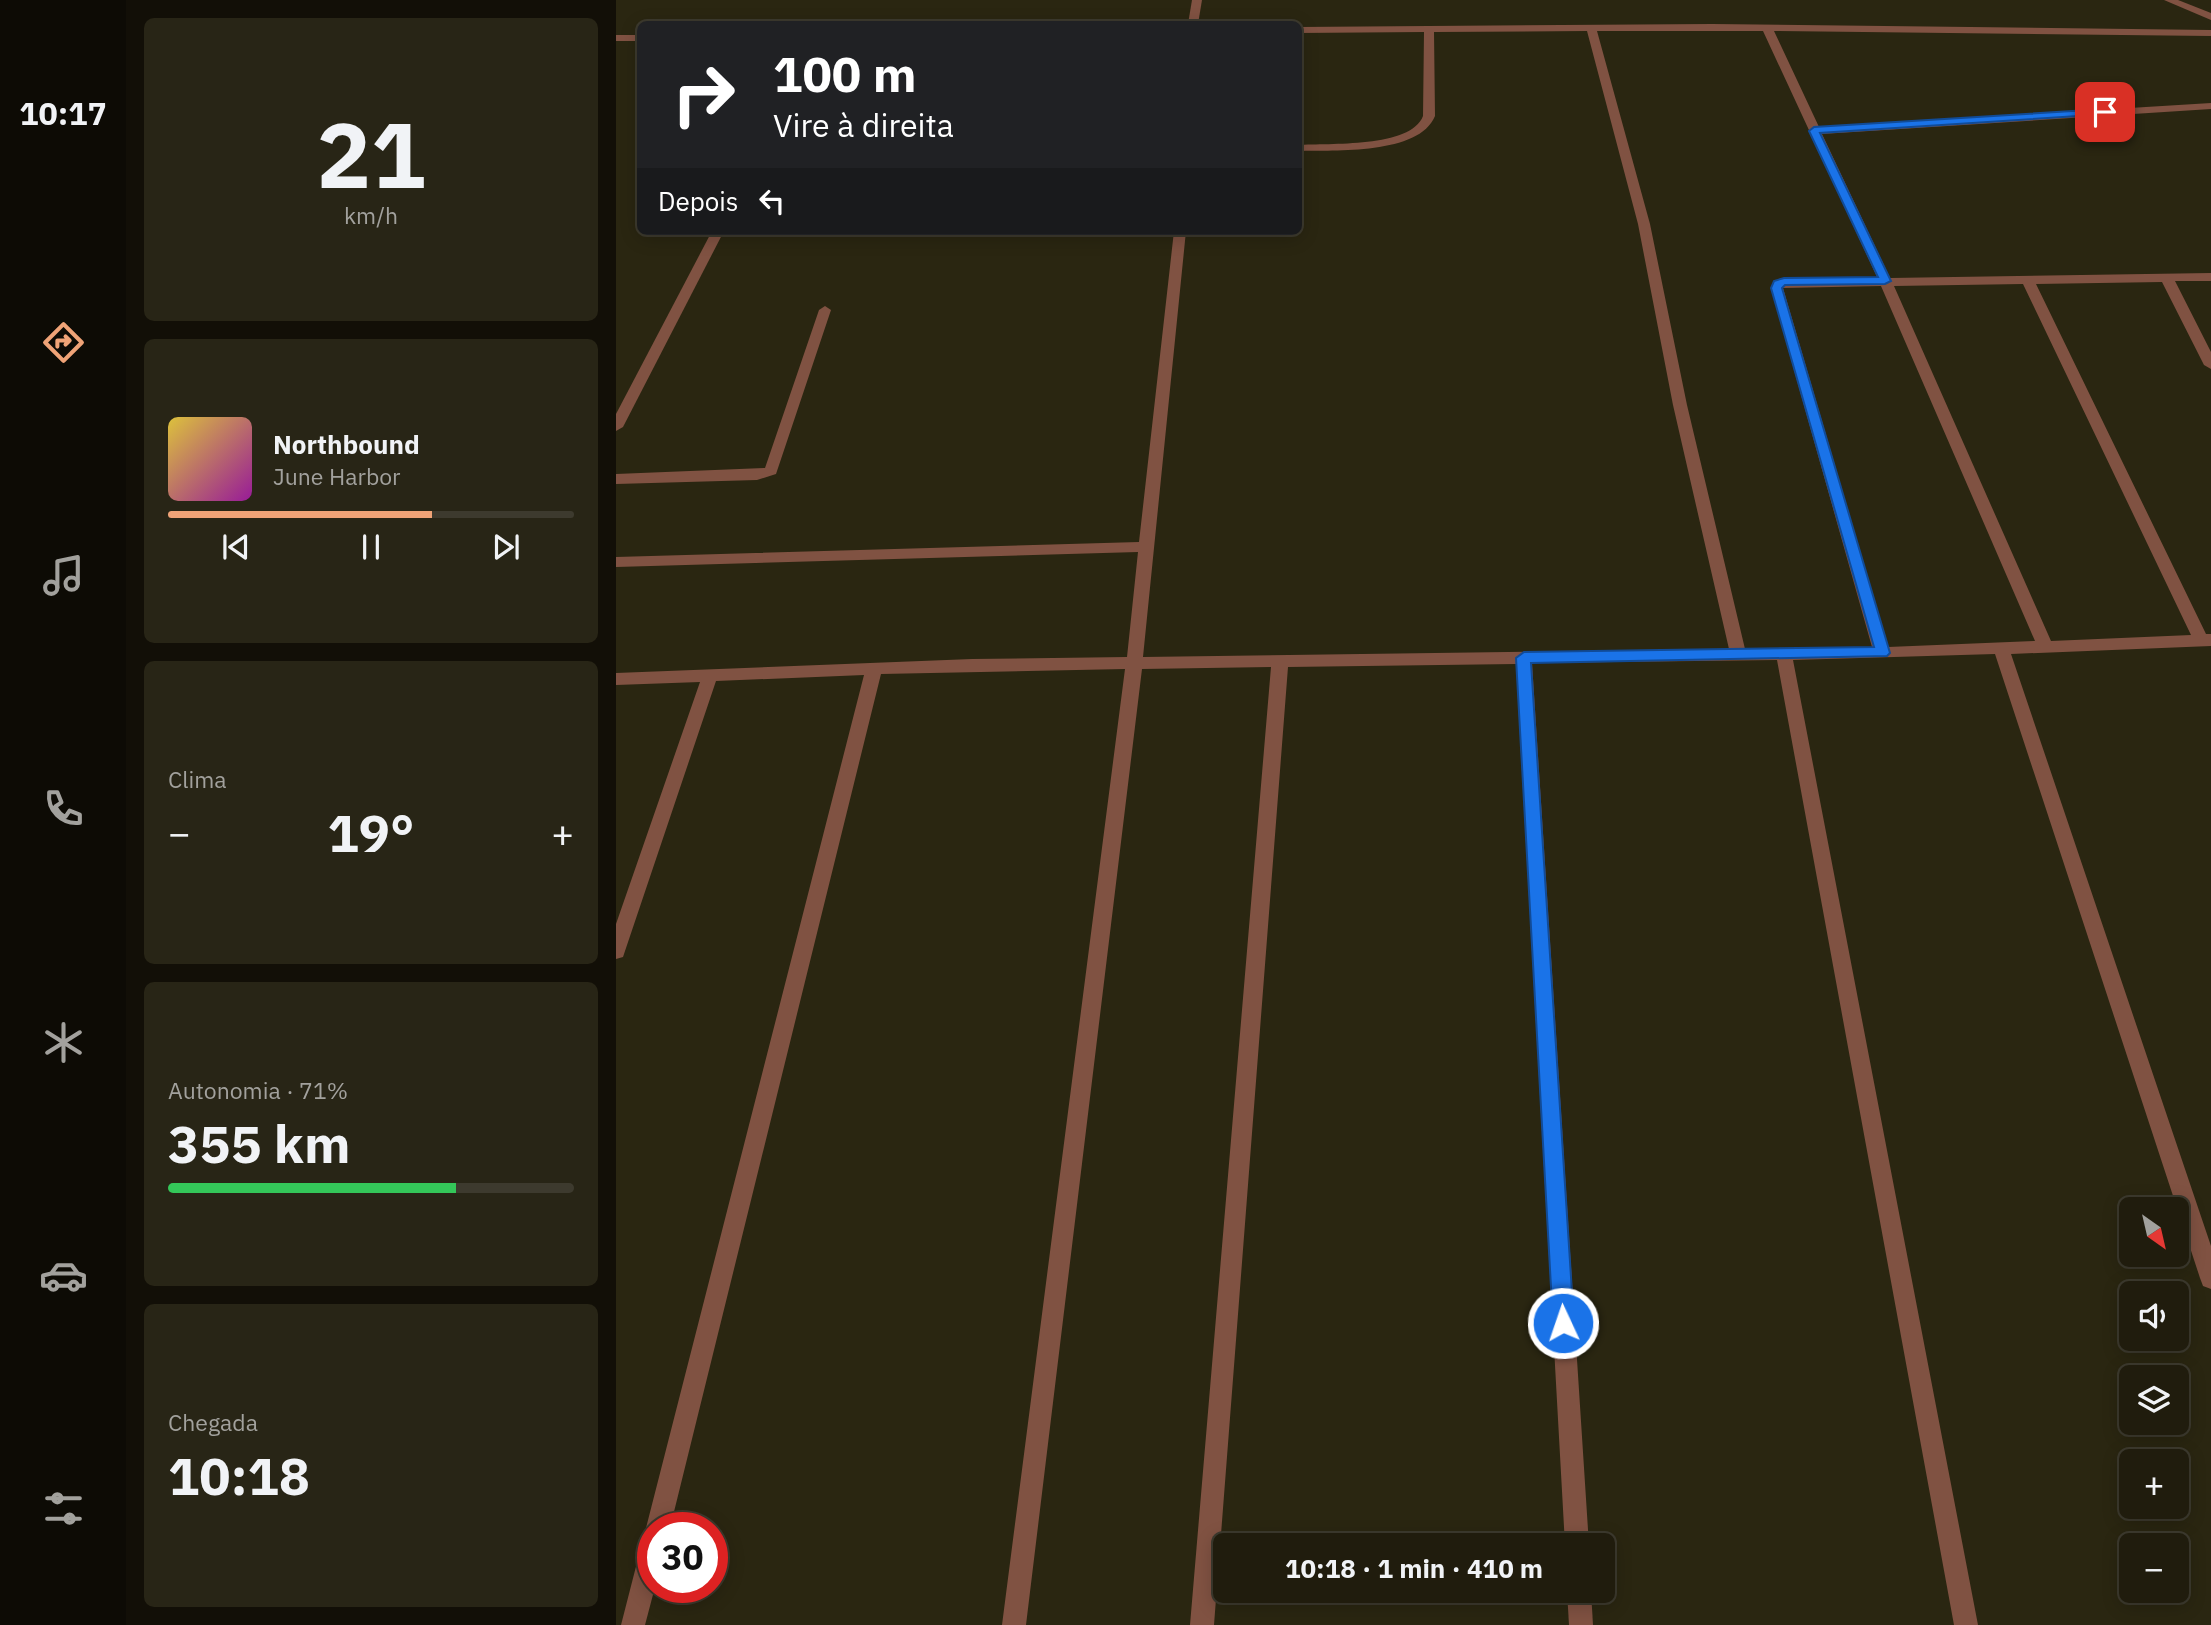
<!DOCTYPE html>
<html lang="pt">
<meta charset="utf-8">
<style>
:root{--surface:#201c0d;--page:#282516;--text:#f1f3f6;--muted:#a2a19d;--line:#3d3a2e;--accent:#efa377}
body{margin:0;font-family:"IBM Plex Sans",sans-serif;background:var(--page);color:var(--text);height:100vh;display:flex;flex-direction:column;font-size:26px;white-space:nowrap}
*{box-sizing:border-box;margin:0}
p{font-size:23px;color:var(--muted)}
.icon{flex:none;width:38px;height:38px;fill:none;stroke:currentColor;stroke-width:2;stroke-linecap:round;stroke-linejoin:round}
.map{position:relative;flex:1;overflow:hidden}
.panel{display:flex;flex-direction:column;gap:18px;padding:18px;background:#120f07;width:490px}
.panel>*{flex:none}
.guide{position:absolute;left:21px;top:21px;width:665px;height:214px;border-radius:10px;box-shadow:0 4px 18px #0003,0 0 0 2px var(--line);background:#202124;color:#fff;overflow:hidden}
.needle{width:46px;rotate:146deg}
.controls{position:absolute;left:1503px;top:1197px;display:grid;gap:14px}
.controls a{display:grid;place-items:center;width:70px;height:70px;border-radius:10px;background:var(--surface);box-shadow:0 4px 18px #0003,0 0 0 2px var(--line);font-size:35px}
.speed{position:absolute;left:21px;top:1512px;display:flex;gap:14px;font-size:35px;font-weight:700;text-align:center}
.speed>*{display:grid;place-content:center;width:91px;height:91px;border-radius:50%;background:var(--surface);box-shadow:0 4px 18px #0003,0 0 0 2px var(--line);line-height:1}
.speed .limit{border:10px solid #d22;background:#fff;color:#111}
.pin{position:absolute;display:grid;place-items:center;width:60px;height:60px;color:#fff;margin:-30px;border-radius:14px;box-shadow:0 4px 10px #0006}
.me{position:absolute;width:77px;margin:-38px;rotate:357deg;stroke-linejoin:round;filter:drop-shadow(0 0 5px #0008)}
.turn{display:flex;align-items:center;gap:24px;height:147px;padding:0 21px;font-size:32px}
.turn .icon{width:91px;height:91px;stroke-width:2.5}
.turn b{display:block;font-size:49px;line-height:60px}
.then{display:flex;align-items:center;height:66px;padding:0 21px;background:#0003;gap:14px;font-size:26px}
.big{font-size:52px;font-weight:700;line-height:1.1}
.panel .card{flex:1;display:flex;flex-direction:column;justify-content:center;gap:10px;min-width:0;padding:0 24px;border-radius:10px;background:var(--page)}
.panel .dial{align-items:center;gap:0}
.dial b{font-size:91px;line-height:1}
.song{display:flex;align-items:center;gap:21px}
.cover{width:84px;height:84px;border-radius:10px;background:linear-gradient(135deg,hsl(50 70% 55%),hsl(300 70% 35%))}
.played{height:7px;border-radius:4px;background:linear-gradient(90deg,var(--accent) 65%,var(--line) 65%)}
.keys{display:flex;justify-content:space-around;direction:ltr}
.heat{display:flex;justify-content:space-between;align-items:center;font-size:38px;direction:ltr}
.charge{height:10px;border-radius:5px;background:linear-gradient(90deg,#34c759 71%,var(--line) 0)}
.trip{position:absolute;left:597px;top:1533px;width:402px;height:70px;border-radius:10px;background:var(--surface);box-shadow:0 4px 18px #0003,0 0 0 2px var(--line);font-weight:700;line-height:70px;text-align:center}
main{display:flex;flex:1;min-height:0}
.dock{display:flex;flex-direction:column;width:126px;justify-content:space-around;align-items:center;background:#0d0b05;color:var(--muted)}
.dock .icon{width:49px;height:49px}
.dock .current{color:var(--accent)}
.dock b{font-size:32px;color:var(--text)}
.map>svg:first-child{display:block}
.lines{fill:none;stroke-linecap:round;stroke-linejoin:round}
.minor{fill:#805242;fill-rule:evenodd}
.route{fill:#1a73e8;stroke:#114b97;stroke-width:2}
</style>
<main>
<nav class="dock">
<b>10:17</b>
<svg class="icon current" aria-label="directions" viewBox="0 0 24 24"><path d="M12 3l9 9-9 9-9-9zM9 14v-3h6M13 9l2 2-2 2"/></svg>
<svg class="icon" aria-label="music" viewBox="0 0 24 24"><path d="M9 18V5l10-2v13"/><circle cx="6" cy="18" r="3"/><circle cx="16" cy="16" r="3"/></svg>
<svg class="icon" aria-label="phone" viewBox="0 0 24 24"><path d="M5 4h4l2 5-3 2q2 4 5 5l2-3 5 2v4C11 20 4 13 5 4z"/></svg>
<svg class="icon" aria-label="climate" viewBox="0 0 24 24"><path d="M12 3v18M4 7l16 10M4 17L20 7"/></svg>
<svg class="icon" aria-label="car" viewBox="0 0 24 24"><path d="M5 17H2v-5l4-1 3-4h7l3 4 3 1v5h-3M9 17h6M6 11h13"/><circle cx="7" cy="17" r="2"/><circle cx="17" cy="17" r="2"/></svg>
<svg class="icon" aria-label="filters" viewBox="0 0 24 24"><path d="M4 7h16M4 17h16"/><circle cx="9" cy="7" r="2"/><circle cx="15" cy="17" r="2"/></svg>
</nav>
<section class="panel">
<div class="card dial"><b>21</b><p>km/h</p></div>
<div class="card">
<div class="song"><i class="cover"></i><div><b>Northbound</b><p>June Harbor</p></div></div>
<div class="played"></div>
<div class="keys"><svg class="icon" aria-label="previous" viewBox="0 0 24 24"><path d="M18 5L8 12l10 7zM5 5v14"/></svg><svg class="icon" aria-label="pause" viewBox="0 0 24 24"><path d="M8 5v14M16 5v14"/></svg><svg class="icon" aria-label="next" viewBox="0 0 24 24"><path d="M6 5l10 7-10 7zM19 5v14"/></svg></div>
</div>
<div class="card"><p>Clima</p>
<div class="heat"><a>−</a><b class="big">19°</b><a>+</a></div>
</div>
<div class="card"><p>Autonomia · 71%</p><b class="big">355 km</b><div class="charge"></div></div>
<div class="card"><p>Chegada</p><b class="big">10:18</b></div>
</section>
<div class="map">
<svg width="1595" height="1625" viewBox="0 0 1595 1625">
<rect width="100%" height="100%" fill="#2a2611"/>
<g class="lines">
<!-- minor -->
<g class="minor">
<path d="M576,0h10l-4,24h-10z"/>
<path d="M1548,0h14l33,13v7z"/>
<path d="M1096,24l499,6v6l-437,-5 45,96 392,-24v6l-389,25 68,144 321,-5v8h-36l36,71v17l-7,-4 -42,-83 -126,2 170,350h5v12l-200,8 200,592v43l-8,-3 -3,-8 -205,-624 -202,6 185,965h-24l-177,-965 -245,3 57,882h-24l-49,-881 -228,3 -74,958h-24l81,-958 -129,2 -116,956h-24l123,-956 -244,5 -211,854h-17v59h2l-10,38h-24l20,-78 3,-9 5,-2 -3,-8 218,-853 -148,6 -91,270 -2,6 -7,2v-35l84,-242 -84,3v-12l356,-14 155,-2 11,-105 -522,15v-10l523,-15 35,-311h12l-43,426 586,-8 -56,-244 -35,-181 -51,-193 -153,1 1,84c-16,39 -100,34 -137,35v-6c31,-2 113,3 125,-29l1,-84 -126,1v-6zM981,31h166l115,248 -100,1 -4,1 -3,7 101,359 -127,2 -58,-244 -37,-181zM1407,284l168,351 -140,6 -157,-355zM1265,286l154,355 -147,6 -105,-359z"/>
<rect x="0" y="35" width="24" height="6"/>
<path d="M96,231h12l-101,196 -7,4v-17z"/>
<path d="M385,231h12v1l-6,4z"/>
<path d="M209,306l6,4 -55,164 -19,6 -141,4v-10l149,-6 54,-158z"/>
<path d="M951,1591h24l2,34h-24z"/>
</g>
</g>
<!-- route -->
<path class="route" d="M1489,109l5,3 -1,2 -289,19 71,148 -6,3 -100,1 -3,3 108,365 -3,3 -356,7 43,660 -3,7 -8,3 -7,-3 -3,-7 -37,-665 8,-6 350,-5 -103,-359 3,-7 10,-3 94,-1 -69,-146 5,-4z"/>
</svg>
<div class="controls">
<a><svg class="needle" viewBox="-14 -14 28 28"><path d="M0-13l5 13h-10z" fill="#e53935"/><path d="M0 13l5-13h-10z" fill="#a2a19d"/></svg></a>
<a><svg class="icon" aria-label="sound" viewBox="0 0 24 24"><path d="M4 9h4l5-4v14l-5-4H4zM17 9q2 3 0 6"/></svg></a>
<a><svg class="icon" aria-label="layers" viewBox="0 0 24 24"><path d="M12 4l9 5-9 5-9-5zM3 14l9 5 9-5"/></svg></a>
<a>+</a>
<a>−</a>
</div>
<div class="speed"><div class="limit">30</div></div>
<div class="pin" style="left:1489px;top:112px;background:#d93025"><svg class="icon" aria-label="arrive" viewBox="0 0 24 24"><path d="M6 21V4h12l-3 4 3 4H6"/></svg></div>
<svg class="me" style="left:947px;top:1323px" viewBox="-20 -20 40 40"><circle r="17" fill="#1a73e8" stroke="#fff" stroke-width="3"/><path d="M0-11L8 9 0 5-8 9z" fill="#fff"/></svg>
<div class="trip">10:18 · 1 min · 410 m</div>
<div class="guide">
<div class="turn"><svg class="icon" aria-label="right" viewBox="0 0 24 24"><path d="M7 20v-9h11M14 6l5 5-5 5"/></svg><div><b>100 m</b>Vire à direita</div></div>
<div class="then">Depois<svg class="icon" aria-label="left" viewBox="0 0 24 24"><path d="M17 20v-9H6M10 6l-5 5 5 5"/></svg></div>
</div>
</div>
</main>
